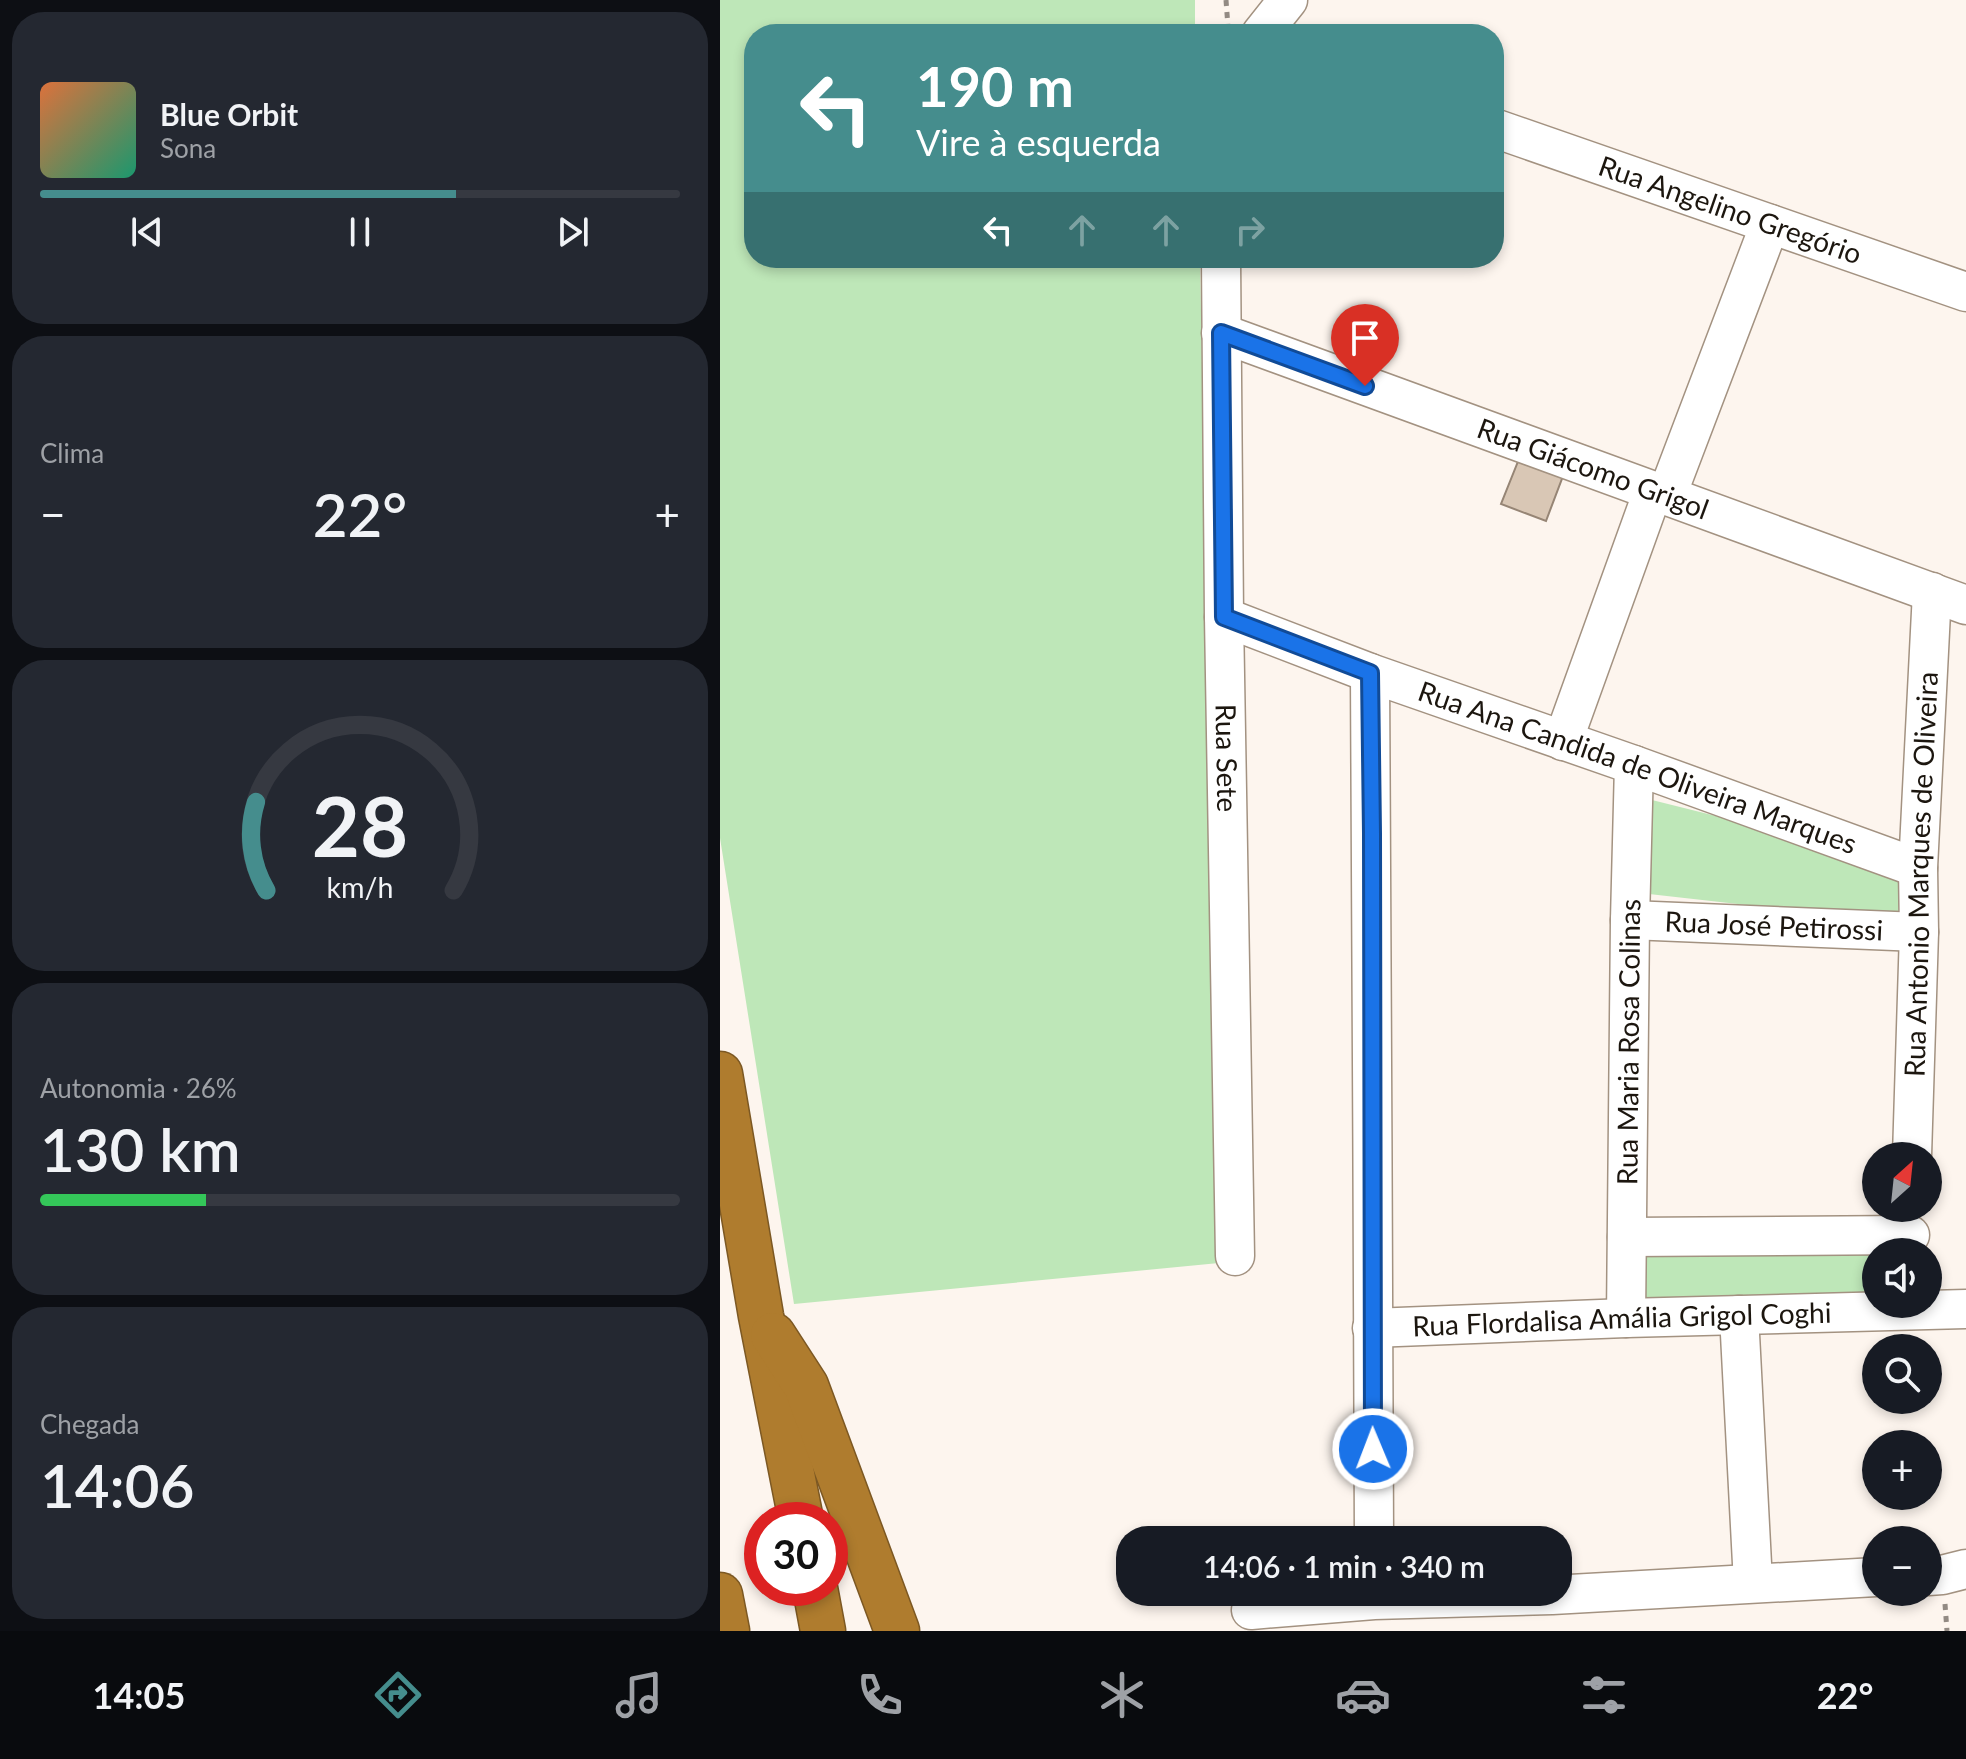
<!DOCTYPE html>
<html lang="pt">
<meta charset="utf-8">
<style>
:root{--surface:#171b24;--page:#242831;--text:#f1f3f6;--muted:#9ea1a6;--line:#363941;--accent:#458d8d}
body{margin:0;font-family:Lato,sans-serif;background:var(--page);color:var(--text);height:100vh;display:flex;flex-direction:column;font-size:30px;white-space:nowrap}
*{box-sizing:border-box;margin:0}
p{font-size:26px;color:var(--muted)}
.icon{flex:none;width:44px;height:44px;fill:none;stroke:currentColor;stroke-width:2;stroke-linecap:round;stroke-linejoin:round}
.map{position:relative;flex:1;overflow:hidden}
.details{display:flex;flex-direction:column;gap:12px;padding:12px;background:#0d0f14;width:720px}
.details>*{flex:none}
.top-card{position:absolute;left:24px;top:24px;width:760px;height:244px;border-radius:32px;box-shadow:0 4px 12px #0003;background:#458d8d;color:#fff;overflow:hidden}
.needle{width:52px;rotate:27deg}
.fabs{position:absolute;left:1142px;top:1142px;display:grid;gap:16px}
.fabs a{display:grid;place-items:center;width:80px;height:80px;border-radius:50%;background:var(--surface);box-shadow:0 4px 12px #0003;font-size:40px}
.speed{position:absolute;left:24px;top:1502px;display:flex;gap:16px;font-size:40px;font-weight:700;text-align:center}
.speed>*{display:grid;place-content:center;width:104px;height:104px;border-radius:50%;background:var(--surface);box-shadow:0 4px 12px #0003;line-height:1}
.speed .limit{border:12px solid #d22;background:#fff;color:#111}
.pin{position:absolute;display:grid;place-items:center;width:68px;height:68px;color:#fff;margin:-82px -34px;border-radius:50% 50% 50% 0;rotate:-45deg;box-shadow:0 0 8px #0007}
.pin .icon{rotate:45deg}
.me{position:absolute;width:88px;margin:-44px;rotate:359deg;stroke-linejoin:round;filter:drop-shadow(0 0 6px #0008)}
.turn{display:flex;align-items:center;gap:28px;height:168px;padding:0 40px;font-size:36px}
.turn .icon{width:104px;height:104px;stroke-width:2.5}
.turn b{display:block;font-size:56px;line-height:68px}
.lanes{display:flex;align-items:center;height:76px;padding:0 40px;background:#0003;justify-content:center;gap:40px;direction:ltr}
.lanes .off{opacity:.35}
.big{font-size:60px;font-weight:600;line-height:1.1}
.details .card{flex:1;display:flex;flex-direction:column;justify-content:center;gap:12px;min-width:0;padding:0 28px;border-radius:32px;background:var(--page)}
.details .dial{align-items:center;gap:0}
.dial svg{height:208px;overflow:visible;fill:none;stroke:var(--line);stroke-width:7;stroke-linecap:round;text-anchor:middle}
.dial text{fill:var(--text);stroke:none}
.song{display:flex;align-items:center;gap:24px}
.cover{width:96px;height:96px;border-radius:12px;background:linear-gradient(135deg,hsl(20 70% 55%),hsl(160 70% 35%))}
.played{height:8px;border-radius:4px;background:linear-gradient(90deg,var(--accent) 65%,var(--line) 65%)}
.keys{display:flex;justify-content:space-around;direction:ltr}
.heat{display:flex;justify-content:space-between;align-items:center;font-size:44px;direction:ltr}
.charge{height:12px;border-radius:6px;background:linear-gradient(90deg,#34c759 26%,var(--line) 0)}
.trip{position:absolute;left:396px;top:1526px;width:456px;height:80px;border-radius:32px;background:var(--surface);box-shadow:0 4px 12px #0003;font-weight:600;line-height:80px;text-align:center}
.tab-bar{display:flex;height:128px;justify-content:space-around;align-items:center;background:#090b0e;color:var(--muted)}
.tab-bar .icon{width:56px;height:56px}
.tab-bar .active{color:var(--accent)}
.tab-bar b{font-size:36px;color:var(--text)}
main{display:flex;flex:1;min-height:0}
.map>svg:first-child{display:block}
.green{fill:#bee7b8}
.building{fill:#d9c7b5;stroke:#968575;stroke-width:2}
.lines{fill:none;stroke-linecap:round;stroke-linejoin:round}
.minor-casing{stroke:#a39281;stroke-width:41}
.highway-casing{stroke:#7c5823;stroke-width:47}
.path{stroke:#928a83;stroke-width:5;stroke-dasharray:6 6;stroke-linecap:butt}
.minor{stroke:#fff;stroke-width:38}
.highway{stroke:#af7c2e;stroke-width:44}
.route-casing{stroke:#114b97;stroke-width:20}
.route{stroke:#1a73e8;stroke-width:14}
.labels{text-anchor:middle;stroke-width:8;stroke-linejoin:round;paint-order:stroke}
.street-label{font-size:28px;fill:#1c160f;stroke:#fff}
</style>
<main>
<section class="details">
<div class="card">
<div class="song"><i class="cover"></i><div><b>Blue Orbit</b><p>Sona</p></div></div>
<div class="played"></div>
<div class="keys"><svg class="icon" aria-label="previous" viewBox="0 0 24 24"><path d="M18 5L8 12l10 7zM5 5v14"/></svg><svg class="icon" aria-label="pause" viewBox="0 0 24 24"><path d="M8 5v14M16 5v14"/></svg><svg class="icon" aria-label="next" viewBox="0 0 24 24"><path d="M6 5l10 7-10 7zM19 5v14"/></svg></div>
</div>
<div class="card"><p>Clima</p>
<div class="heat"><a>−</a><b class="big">22°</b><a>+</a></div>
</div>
<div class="card dial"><svg viewBox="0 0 100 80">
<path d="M14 69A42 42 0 1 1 86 69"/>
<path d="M14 69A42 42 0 0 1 10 35" stroke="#458d8d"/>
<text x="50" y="56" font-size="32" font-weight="700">28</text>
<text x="50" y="72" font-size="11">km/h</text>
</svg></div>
<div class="card"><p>Autonomia · 26%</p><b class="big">130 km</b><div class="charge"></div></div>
<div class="card"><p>Chegada</p><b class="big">14:06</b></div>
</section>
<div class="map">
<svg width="1246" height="1631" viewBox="0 0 1246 1631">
<rect width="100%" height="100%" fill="#fdf5ee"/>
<!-- green -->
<g class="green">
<path d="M0,0h475v34h-441v224h446l19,1005 -425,41 -74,-466z"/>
<path d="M932,800l252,63 -7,59 -248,-28z"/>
<path d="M921,1251l235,1v49l-240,4z"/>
</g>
<!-- building -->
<path class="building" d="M799,459l44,17 -17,45 -45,-17z"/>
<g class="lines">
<!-- minor casing -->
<g class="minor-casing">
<g id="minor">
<path d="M541,34l27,-34"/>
<path id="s1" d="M774,128l472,164"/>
<path id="s2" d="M501,258l3,359 11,639"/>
<path id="s3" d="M501,333l745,272"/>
<path d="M947,495l103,-271"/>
<path id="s4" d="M504,617l146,56 264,92 284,103"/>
<path d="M650,673c4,289 1,578 4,867"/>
<path d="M843,741l90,-250"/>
<path id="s5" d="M910,920l289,12"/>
<path id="s6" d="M1192,1156l7,-224 -1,-64 14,-276"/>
<path d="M907,1237l283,-2"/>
<path d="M1019,1315l14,268"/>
<path id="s7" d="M906,1318l4,-398 4,-155"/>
<path id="s8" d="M652,1328l254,-10 340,-9"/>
<path d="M1208,1576l14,-1 24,-6"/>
<path d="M531,1610l123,-10 178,-5 324,-18"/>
</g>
</g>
<!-- highway casing -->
<g class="highway-casing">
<g id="highway">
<path d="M0,1074l41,242 40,204"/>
<path d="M53,1335l33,51 91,245"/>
<path d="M95,1588l8,43"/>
<path d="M0,1595l7,36"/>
</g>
</g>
<!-- path -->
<g class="path">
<path d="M506,0l2,27"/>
<path d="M1225,1604l2,27"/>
</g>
<!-- minor -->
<use href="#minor" class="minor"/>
<!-- highway -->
<use href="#highway" class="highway"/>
</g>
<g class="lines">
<!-- route casing -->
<g class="route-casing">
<path id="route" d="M645,386l-144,-53 3,284 146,56 2,160 1,616"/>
</g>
<!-- route -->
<use href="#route" class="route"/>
</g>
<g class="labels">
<!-- street labels -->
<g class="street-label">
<text dy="10" stroke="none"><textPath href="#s1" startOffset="250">Rua Angelino Gregório</textPath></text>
<text dy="10" stroke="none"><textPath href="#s3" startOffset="396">Rua Giácomo Grigol</textPath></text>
<text dy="10" stroke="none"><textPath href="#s2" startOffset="500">Rua Sete</textPath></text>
<text dy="10" stroke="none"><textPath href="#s4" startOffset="440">Rua Ana Candida de Oliveira Marques</textPath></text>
<text dy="10" stroke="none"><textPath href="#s6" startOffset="282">Rua Antonio Marques de Oliveira</textPath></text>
<text dy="10" stroke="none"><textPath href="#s5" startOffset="144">Rua José Petirossi</textPath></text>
<text dy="10" stroke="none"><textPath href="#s7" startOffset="276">Rua Maria Rosa Colinas</textPath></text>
<text dy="10" stroke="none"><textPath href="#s8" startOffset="250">Rua Flordalisa Amália Grigol Coghi</textPath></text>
</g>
</g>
</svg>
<div class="fabs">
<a><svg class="needle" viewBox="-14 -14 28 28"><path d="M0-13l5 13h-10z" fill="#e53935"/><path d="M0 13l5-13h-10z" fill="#9ea1a6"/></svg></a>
<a><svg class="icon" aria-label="sound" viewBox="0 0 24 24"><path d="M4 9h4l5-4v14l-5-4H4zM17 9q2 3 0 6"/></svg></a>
<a><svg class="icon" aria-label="search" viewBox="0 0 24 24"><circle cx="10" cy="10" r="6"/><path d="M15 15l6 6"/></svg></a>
<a>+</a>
<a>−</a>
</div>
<div class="speed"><div class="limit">30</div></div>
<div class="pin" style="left:645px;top:386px;background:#d93025"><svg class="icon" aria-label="arrive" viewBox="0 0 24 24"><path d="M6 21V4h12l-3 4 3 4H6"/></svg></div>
<svg class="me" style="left:653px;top:1449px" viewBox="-20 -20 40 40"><circle r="17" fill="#1a73e8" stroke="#fff" stroke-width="3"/><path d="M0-11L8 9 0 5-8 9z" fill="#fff"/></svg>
<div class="trip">14:06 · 1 min · 340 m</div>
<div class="top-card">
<div class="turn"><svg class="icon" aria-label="left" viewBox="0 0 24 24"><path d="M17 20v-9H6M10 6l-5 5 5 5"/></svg><div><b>190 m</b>Vire à esquerda</div></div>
<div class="lanes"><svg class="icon" aria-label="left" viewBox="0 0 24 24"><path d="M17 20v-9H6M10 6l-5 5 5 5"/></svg><svg class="icon off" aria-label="ahead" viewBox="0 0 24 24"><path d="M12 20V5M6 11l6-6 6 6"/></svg><svg class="icon off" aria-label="ahead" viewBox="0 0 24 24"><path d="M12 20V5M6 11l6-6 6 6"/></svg><svg class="icon off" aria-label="right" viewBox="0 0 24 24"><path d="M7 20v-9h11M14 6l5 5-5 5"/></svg></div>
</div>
</div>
</main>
<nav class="tab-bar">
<b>14:05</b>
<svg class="icon active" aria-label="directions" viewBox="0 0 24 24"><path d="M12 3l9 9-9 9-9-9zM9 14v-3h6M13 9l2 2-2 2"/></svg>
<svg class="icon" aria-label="music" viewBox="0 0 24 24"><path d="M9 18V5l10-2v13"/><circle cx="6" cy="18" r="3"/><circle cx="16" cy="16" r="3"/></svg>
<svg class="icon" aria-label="phone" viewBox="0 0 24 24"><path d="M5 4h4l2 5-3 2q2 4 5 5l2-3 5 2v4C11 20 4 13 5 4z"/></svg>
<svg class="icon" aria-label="climate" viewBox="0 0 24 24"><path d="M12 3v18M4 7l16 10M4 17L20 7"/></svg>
<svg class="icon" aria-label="car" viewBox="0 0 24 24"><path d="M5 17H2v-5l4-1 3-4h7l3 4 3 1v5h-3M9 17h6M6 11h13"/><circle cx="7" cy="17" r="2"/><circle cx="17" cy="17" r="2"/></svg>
<svg class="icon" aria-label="filters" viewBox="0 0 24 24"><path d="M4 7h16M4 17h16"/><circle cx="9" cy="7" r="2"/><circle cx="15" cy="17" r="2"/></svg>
<b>22°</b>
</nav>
